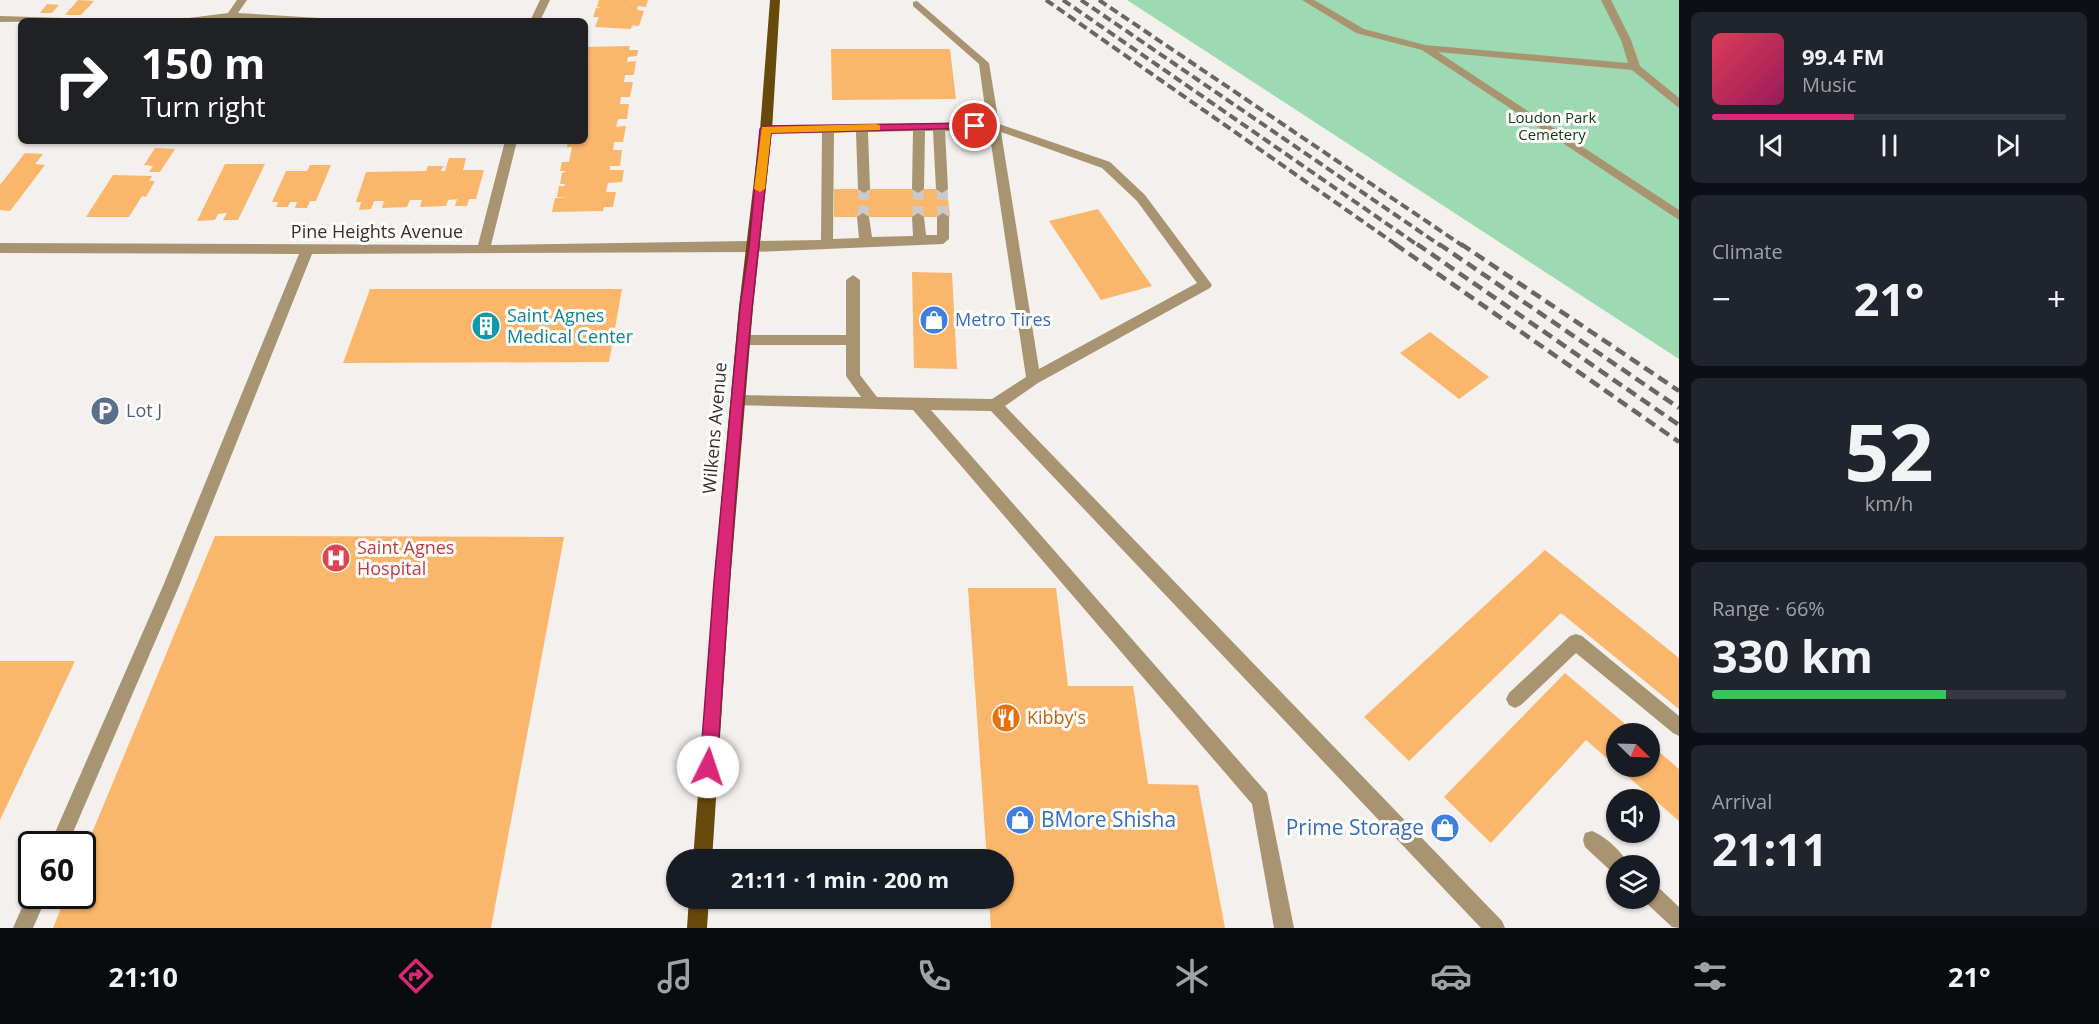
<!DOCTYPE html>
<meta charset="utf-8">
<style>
:root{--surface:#171b24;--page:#20242c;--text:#f1f3f6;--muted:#9ea1a6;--line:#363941;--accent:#db2777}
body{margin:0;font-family:"Open Sans",sans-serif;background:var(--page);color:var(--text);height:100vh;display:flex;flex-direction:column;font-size:22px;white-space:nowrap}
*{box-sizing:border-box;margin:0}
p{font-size:20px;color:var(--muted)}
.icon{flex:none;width:33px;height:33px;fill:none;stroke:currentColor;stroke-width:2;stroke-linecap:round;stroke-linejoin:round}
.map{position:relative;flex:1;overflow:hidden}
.details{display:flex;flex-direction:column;gap:12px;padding:12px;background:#0d0f14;width:420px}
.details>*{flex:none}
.top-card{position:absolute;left:18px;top:18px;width:570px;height:126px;border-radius:9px;box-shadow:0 2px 4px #0004;background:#202124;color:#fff;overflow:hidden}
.needle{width:39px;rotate:113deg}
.fabs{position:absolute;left:1606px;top:723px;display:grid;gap:12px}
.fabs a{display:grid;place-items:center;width:54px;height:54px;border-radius:50%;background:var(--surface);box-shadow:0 2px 4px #0004;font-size:30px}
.speed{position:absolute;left:18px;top:831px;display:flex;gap:12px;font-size:30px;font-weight:700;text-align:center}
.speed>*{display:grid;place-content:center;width:78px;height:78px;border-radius:50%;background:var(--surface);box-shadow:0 2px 4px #0004;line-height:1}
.speed .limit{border:3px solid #111;border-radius:9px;background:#fff;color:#111}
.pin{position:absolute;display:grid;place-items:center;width:51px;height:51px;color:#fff;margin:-26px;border:3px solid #fff;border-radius:50%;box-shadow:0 2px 6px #0007}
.me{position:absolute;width:66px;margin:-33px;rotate:4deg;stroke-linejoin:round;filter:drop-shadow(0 0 4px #0008)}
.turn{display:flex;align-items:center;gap:21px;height:126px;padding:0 24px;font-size:27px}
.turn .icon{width:78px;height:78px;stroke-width:2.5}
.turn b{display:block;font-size:42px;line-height:51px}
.big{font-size:45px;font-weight:700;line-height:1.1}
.details .tile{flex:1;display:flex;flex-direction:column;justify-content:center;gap:9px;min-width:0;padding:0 21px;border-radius:9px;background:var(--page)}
.details .dial{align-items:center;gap:0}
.dial b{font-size:78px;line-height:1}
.song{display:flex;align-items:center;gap:18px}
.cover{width:72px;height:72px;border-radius:9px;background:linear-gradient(135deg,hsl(350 70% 55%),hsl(330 70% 35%))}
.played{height:6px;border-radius:3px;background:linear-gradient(90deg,var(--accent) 40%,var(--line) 40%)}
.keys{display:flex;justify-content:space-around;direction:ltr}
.heat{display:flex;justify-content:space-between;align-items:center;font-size:33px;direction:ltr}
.charge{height:9px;border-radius:4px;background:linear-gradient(90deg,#34c759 66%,var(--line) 0)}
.trip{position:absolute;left:666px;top:849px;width:348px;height:60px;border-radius:30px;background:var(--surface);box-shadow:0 2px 4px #0004;font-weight:700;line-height:60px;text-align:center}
.dock{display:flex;height:96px;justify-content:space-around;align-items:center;background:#090b0e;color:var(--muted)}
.dock .icon{width:42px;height:42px}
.dock .selected{color:var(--accent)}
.dock b{font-size:27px;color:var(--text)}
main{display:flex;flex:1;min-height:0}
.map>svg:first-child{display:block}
.green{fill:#9edab1}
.building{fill:#fab66a}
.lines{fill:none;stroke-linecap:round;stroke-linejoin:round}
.minor-tunnel{stroke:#cccac7;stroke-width:11;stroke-dasharray:11 6;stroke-linecap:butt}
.minor{fill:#a99471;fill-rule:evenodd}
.major{fill:#67490b;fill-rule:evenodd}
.rail-far1{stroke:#696765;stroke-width:4;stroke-dasharray:9 4.5;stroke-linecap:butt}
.rail{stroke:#696765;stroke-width:4.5;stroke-dasharray:11 6;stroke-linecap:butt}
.route{fill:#db2777;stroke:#8e194d;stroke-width:1.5}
.slow{fill:#f59e0b}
.labels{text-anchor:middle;stroke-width:6;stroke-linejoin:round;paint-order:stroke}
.far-park-label{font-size:15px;fill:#0e351e;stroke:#fffefc}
.street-label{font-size:18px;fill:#32302f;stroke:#fffefc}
.culture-label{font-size:18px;fill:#0d838f;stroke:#fffefc;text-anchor:start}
.shop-label{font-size:18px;fill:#366cbe;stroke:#fffefc;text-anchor:start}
.service-label{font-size:18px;fill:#4e5e75;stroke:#fffefc;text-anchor:start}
.health-label{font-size:18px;fill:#be3a42;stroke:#fffefc;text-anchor:start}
.food-label{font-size:18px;fill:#c56008;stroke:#fffefc;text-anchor:start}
.near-shop-label{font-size:21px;fill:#366cbe;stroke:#fffefc;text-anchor:start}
</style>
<main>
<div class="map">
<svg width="1679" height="928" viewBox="0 0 1679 928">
<rect width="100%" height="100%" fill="#f3f0ed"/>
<!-- green -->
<path class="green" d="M1127,0h552v359z"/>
<!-- building -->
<g class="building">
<path d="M78,0l16,1 -13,14h-16z"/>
<path d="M599,0h49l-2,7 -8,-1 -1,4 7,1 -5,15 -7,-1 -1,4 -36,-2 4,-10h-6l3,-9 6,-1h-5z"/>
<path d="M47,4l12,1 -7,8h-12z"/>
<path d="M630,46l-1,4h9l-1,6 -9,1 -1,5 9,-1 -2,14h-9l-1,7h9l-3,15h-9l-1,7h9l-2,15h-9l-2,8 10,-1 -3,16h-9l-1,8h9l-2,16h-10v4h14l-2,12 -14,1 -2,9h10l-3,15h-9l-1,4 -51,1 3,-14h12l-10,-1 2,-11h5l1,-2h-5l2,-11 5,-2h-7l2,-9h7l3,-15h-5l1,-6h17v-60l2,-12h-2v-9l4,-2h-4v-11z"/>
<path d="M831,49h119l6,50 -124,1z"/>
<path d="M155,148l20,1 -15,23h-11l4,-6 -9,-1z"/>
<path d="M25,153l18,1 -8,10 10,1 -35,46 -10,-1v-25z"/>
<path d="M449,158h17l-3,12h21l-8,29h-7l-2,7h-12l2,-7 -9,1 -2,6 -26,1 2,-7h-12l-3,7 -25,1 2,-7h-10l-3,8 -12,1 2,-8h-5l10,-30 60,-1 2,-5h15l-2,5h4z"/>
<path d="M225,164h40l-27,56h-15l4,-7 -9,1 -3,6 -18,1z"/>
<path d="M310,165h21l-15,36h-6l-3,7h-12l2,-6h-7l-2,5h-12l2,-5h-6l14,-31h21z"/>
<path d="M113,175l39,1 -3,5h6l-9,16 -4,-1 -13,21h-43z"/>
<path d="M834,189h113l3,28h-116z"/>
<path d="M1098,209l54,77 -51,14 -52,-79z"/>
<path d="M912,272l40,1 5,96 -43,-1z"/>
<path d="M370,289h252l-13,73 -266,1z"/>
<path d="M1430,332l59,45 -30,22 -59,-46z"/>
<path d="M215,536l349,1 -73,391h-438l13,-32h16v-39z"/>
<path d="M1545,550l134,108v51l-118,-96 -152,148 -45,-44z"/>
<path d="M968,588h88l12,98h65l15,98 50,1 27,143h-234l-2,-30h15v-38h-17z"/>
<path d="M0,661h75l-75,159z"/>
<path d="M1565,673l72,61h-20v32h33v-22l29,25v52l-93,-81 -95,103 -47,-46z"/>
</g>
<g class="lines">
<!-- minor-tunnel -->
<g class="minor-tunnel">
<path d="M918,189v28"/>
<path d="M942,189l1,28"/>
<path d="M863,217l1,-28"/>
</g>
<!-- minor -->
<g class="minor">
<path d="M237,0h10l-9,13 81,5 5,3 -93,-2 -47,2 5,-3 39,-5z"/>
<path d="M540,0h10l-10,21h-10z"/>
<path d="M1302,0h12l50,29 61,16 203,18 -7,-23 -20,-40h10l20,40 9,26 39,32v10l-47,-38 -194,-18 241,158v10l-257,-170 -66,-17z"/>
<path d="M917,1l72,62 10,61 111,38 35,33 67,90 -2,3 -172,95 -33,23 497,515 3,7h-24l-490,-517 -60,-1 336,383 27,135h-20l-22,-124 -339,-394 -180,-5 -2,-4 2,-4 5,-2 123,2 -15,-21v-31h-103l-7,-5 7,-5h103v-55l7,-5 7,5v95l17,22 115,2 34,-22 -37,-247 -44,1 3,58 -6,4 -6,-4 -3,-58h-8l-1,58 -6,4 -6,-4 1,-58 -45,1 2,57 -6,4 -6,-4 -2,-57 -22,1 -1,106 26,-1 -2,-21 6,-4 6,4 3,20 41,-1 -1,-19 6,-4 6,4 2,18h11v-18l6,-4 6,4v22l-6,5 -189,8 -442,2 -133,332 -111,258h-18l113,-258 136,-332 -299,-1v-10l478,2 27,-104h12l-26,104 330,-5 1,-107 -56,1 -6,-4 2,-3 225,-5 -8,-58 -66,-58v-4zM1001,132l101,36 35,33 60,82 -158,86z"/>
<path d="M0,16l62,2 5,3 -67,1z"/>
<path d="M1576,634l6,2 97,80v20l-6,-3 -97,-80 -55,52 -6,3 -6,-3 -3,-6 3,-6 61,-57z"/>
<path d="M1592,831c13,5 32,22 37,35h-12v8l-4,-1 -28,-26 -2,-7 2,-7z"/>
<path d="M1650,883l7,3 22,21v21l-7,-1 -29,-27 7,-2z"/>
<path d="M30,889l2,7h15l-14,32h-20z"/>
</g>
<!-- major -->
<g class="major">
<path d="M770,0h10l-8,130 -19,177 -23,275 -18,278h-19l21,-278 25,-275 21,-177z"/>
<path d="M689,898h20l-2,30h-20z"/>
</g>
<!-- rail-far1 -->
<g class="rail-far1">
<path d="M1046,0l352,246"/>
<path d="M1063,0l356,246"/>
<path d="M1081,0l360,246"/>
<path d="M1099,0l364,246"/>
</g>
<!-- rail -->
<g class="rail">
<path d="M1395,244l284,198"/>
<path d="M1417,244l262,181"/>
<path d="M1439,244l240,164"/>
<path d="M1461,244l218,147"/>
</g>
</g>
<!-- route -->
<path class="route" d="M975,123l5,3 -1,2 -208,5c-6,59 -13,117 -19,176 -15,152 -25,305 -35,458l-3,6 -6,2 -5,-2 -3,-6 14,-185 26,-275 9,-60 11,-118 6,-3z"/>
<!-- slow -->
<path class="slow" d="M876,124l4,1v5l-109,3 -6,56 -5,3 -6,-3 8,-62z"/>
<!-- icons -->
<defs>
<g id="shop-disc" transform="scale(1.5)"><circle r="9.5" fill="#3f7fe0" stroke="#fffefc"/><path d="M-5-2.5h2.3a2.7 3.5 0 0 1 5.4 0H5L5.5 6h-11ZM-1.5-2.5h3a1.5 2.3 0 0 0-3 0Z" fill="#fff"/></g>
<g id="building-disc" transform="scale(1.5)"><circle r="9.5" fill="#0f9aa8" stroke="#fffefc"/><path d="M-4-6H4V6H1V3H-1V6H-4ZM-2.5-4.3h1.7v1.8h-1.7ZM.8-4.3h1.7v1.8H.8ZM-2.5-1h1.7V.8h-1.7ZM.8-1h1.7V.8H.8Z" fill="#fff"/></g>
<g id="parking-disc" transform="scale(1.5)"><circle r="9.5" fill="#5c6f8a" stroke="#fffefc"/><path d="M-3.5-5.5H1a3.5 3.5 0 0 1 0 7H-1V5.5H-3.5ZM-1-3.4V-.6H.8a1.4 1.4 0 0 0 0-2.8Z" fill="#fff"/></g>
<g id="hospital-disc" transform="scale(1.5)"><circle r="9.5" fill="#e0444e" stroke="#fffefc"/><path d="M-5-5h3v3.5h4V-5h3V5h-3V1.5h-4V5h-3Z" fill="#fff"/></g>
<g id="restaurant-disc" transform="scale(1.5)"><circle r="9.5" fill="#e8710a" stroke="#fffefc"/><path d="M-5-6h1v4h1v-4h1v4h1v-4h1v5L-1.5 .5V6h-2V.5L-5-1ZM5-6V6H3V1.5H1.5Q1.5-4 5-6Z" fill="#fff"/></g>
</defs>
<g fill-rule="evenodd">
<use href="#shop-disc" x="934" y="320"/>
<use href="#building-disc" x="486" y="326"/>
<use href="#parking-disc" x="105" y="411"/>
<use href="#hospital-disc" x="336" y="558"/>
<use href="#restaurant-disc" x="1006" y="718"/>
<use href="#shop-disc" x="1020" y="820"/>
<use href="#shop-disc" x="1445" y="828"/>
</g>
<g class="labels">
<!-- far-park labels -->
<g class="far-park-label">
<text x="1552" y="123">Loudon Park<tspan x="1552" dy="17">Cemetery</tspan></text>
</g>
<!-- street labels -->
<g class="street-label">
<text x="377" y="238">Pine Heights Avenue</text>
<text transform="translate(715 428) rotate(-85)" y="6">Wilkens Avenue</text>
</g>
<!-- culture labels -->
<g class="culture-label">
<text x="507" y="322">Saint Agnes<tspan x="507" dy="21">Medical Center</tspan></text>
</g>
<!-- shop labels -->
<g class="shop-label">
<text x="955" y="326">Metro Tires</text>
</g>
<!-- service labels -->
<g class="service-label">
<text x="126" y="417">Lot J</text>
</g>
<!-- health labels -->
<g class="health-label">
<text x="357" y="554">Saint Agnes<tspan x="357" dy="21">Hospital</tspan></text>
</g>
<!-- food labels -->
<g class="food-label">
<text x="1027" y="724">Kibby's</text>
</g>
<!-- near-shop labels -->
<g class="near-shop-label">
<text x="1041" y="827">BMore Shisha</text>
<text x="1424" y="835" text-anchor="end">Prime Storage</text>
</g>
</g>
</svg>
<div class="fabs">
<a><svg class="needle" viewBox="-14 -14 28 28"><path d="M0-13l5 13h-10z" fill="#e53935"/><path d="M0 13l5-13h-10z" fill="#9ea1a6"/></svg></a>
<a><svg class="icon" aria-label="sound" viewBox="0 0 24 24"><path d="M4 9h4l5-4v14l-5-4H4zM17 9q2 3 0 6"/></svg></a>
<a><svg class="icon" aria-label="layers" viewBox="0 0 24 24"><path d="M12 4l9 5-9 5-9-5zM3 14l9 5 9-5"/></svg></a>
</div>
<div class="speed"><div class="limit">60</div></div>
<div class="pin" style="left:975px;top:126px;background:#d93025"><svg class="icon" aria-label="arrive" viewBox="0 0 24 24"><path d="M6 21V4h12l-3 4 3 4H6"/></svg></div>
<svg class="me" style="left:708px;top:767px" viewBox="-20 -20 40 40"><circle r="19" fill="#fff"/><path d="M0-13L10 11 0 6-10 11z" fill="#db2777"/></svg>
<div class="trip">21:11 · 1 min · 200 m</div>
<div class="top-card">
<div class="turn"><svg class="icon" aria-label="right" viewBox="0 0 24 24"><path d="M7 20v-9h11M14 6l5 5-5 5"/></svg><div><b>150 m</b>Turn right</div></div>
</div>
</div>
<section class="details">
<div class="tile">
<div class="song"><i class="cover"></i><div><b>99.4 FM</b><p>Music</p></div></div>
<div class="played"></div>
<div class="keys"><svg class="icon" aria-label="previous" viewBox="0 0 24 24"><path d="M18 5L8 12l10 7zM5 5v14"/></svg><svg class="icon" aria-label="pause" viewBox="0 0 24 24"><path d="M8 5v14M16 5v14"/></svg><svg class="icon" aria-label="next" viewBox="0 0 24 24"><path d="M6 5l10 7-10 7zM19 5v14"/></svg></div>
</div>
<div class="tile"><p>Climate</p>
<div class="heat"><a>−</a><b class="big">21°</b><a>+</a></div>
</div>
<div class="tile dial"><b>52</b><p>km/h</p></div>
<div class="tile"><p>Range · 66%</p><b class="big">330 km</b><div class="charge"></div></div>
<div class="tile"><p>Arrival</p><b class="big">21:11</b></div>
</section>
</main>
<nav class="dock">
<b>21:10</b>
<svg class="icon selected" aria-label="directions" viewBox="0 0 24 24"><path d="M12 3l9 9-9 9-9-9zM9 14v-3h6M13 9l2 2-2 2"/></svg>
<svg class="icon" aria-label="music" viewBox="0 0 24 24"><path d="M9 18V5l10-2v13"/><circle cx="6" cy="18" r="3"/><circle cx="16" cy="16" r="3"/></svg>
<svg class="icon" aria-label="phone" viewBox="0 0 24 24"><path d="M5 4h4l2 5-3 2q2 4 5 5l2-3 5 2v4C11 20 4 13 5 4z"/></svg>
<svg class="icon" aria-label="climate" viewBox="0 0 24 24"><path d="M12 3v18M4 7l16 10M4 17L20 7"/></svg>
<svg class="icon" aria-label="car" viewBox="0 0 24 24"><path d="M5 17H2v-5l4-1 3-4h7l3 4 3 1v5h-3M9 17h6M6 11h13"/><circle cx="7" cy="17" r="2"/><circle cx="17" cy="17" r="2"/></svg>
<svg class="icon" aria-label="filters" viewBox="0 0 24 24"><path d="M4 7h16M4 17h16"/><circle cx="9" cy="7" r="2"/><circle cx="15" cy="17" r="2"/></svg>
<b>21°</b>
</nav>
